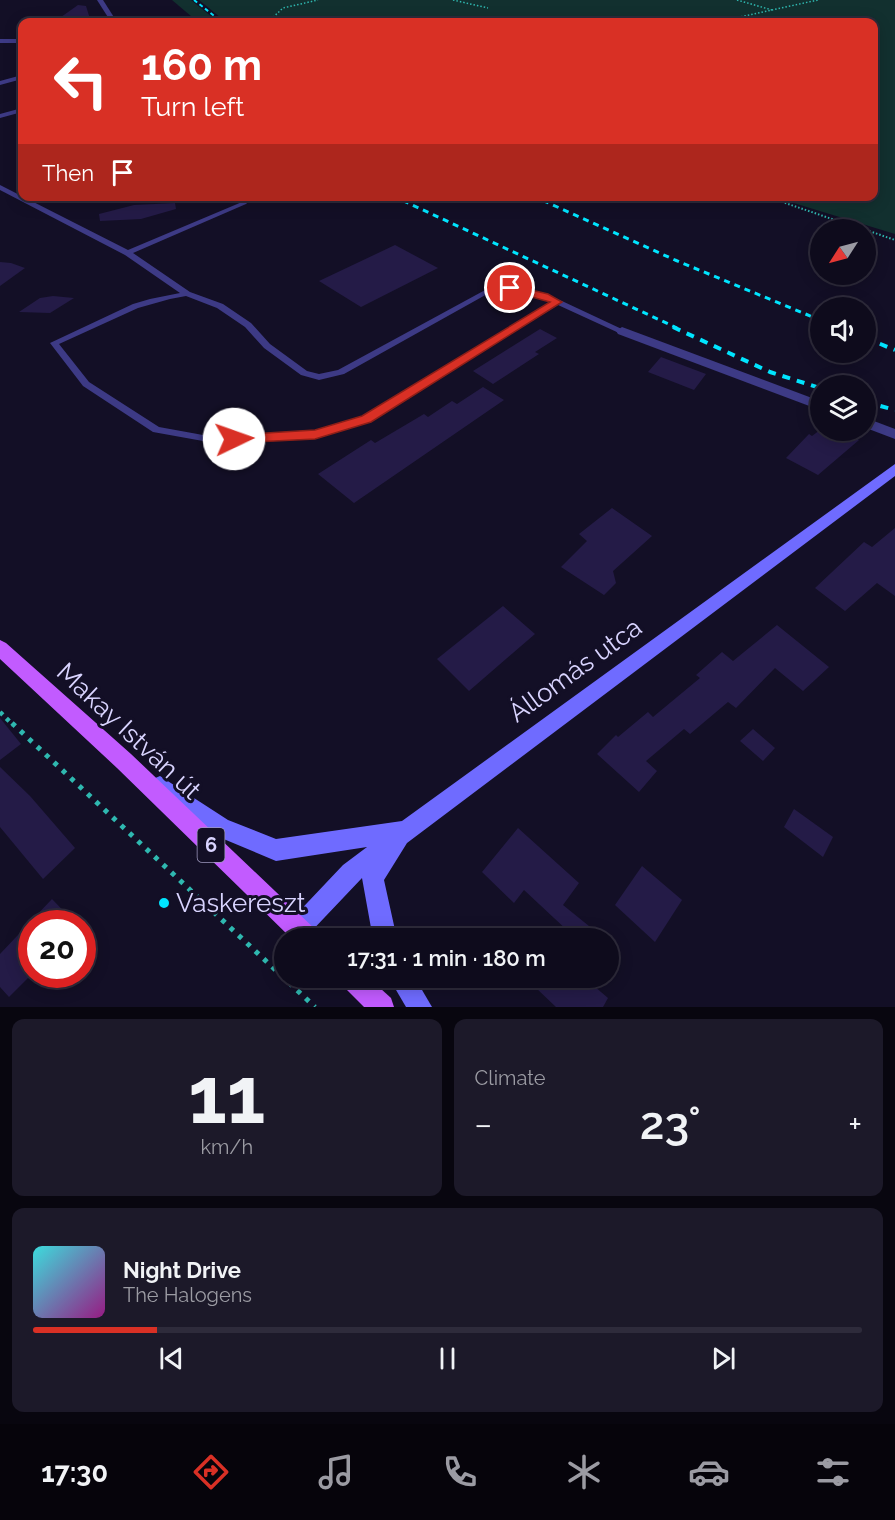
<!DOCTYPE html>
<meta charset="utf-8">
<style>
:root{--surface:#0e0b1c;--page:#1c1929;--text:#f1f3f6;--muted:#9b9ba3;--line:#2e2b3b;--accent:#d93025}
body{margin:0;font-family:Raleway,sans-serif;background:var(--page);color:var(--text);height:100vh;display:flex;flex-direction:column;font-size:22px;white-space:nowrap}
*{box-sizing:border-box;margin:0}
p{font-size:20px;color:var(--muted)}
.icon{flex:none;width:33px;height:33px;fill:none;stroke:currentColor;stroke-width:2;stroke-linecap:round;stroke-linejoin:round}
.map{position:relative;height:1007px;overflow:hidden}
.side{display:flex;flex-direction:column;gap:12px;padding:12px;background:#08060f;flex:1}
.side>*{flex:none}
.hud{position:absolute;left:18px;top:18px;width:860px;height:183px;border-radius:12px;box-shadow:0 3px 15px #0003,0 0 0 2px var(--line);background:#d93025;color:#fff;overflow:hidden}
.needle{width:39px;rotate:234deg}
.buttons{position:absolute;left:810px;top:219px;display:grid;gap:12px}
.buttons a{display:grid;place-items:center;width:66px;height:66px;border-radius:50%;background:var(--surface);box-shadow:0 3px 15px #0003,0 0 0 2px var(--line);font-size:30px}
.speed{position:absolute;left:18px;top:910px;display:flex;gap:12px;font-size:30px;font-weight:700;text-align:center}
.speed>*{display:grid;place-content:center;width:78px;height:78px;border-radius:50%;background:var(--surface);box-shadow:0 3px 15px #0003,0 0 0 2px var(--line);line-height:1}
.speed .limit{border:9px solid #d22;background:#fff;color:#111}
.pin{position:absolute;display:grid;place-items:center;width:51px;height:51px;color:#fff;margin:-26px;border:3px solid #fff;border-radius:50%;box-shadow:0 2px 6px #0007}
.me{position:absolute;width:66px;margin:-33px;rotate:87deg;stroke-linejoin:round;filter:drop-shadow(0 0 4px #0008)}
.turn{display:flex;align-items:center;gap:21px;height:126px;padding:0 24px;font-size:27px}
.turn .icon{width:78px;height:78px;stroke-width:2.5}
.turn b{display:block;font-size:42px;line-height:51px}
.then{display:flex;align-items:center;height:57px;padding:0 24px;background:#0003;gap:12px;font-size:22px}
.big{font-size:45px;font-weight:600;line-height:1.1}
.side .widget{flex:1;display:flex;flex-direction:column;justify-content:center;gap:9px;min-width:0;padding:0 21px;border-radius:12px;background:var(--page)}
.side .dial{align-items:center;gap:0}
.dial b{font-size:78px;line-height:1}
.song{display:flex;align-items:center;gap:18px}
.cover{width:72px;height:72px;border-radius:9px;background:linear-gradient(135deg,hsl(180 70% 55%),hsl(310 70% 35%))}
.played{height:6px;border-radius:3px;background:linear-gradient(90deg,var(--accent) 15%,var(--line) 15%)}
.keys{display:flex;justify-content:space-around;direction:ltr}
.heat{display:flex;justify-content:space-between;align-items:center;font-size:33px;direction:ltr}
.side .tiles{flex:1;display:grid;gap:12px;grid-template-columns:1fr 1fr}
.widget:last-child{grid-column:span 2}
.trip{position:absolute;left:274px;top:928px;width:345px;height:60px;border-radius:30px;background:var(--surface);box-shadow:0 3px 15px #0003,0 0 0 2px var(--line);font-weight:600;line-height:60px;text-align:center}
.tabs{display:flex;height:96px;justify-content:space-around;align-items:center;background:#06040b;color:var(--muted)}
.tabs .icon{width:42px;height:42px}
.tabs .on{color:var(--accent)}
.tabs b{font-size:27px;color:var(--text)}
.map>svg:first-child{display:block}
.green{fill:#12302f}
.building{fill:#241b47}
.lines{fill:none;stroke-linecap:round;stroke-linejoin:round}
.path-far3{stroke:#2fb8b0;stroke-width:1.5;stroke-dasharray:1.5 2;stroke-linecap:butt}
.path-far2{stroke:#2fb8b0;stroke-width:2;stroke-dasharray:1.5 2;stroke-linecap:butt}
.path-far1{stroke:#2fb8b0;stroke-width:4.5;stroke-dasharray:4 5;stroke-linecap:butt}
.path{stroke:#2fb8b0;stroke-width:5;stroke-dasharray:4.5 7;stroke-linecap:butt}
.service{fill:#3d3a85;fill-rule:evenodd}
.minor{fill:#3d3a85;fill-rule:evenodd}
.secondary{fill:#6f6bff;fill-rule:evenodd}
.primary{fill:#c25bff;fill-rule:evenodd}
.rail-far2{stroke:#00e5ff;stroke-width:2;stroke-dasharray:4 3;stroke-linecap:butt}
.rail-far1{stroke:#00e5ff;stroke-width:3;stroke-dasharray:6 5;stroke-linecap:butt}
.rail{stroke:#00e5ff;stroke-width:4;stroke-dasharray:8 7;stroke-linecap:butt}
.route{fill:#d93025;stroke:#8d1f18;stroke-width:1.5}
.poi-dot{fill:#00e5ff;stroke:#130f26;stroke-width:2}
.labels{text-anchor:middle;stroke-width:6;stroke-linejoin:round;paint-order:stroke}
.shield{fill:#130f26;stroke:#9e99be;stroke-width:1.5}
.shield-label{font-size:20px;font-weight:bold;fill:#d9d4ff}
.near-street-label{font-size:26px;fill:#d9d4ff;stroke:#130f26}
.near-poi-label{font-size:26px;fill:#d9d4ff;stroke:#130f26;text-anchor:start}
</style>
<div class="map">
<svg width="895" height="1007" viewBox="0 0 895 1007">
<rect width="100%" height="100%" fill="#130f26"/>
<!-- green -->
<g class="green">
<path d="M172,0h19l27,22h-20z"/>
<path d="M199,0h696v234l-121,-37 99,-1v-174h-647z"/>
</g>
<!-- building -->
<g class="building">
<path d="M78,5l8,1 5,16h-37z"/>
<path d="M175,203l1,6 -35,10 -41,2 -1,-7 35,-9z"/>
<path d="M395,245l43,23 -77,39 -42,-26z"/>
<path d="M0,262l11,1 14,5 -25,18z"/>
<path d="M53,296l21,2 -24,15 -31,-1 21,-14z"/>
<path d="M540,329l17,9 -22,14 4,2 -46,30 -20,-13z"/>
<path d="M661,357l45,17 -12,16 -46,-18z"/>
<path d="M483,387l21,13 -150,103 -36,-29 53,-34 4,3 49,-29 4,3 24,-16 5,3z"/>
<path d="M820,430h23l16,10 -41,35 -32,-17 23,-24 3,2z"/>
<path d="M612,508l40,28 -39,35 3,12 -12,12 -43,-28 26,-26 -8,-7z"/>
<path d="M895,528v68l-18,-13 -32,28 -30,-23 49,-46 8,5z"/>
<path d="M503,606l32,28 -66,57 -32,-32z"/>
<path d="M777,625l52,42 -26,24 -28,-23 -39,40 -8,-6 -38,32 -6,-5 -38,32 11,10 -18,21 -42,-38 19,-19 2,2 30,-25 5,5 47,-39 -4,-3 26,-23 11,9z"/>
<path d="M0,718l21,26 -21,16z"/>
<path d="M753,729l22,19 -12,13 -23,-20z"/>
<path d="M0,767l30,29 45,52 -32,31 -43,-52z"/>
<path d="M794,809l39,28 -10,20 -39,-30z"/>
<path d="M518,828l61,55 -16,22 42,34h-40l4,-7 -45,-42 -10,13 -32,-31z"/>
<path d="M642,866l40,34 -27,42 -40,-37z"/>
<path d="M52,899l24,25h-44v50l-23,23 -9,-10v-33z"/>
<path d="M541,978h58l-5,8 14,12 -5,9h-47l-21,-20z"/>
</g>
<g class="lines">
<!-- path-far3 -->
<g class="path-far3">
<path d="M453,0l35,8"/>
<path d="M737,0l35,10"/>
<path d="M268,22l15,-14 35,-8"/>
<path d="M717,22l101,-22"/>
</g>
<!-- path-far2 -->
<g class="path-far2">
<path d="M765,196l99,34"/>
<path d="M866,230l29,10"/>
</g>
<!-- path-far1 -->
<path class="path-far1" d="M0,712l13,13"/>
<!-- path -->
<path class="path" d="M12,723l303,284"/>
<!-- service -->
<g class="service">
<path d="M22,108v4l-22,6v-4z"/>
<path d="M0,185l128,65 114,-48 6,-6h7l-9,8 -113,49 57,39 33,12 28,19 19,21 37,27 12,3 19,-4 149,-81 23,-3 37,8 79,37 -1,2h-6l-61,-28 -189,116 -54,17 -101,5 -61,-11 -70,-46 -33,-43 83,-39 17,-5 30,-6 -55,-38 -125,-65zM510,290l31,8 10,4 -188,115 -48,15 -101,5 -55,-10 -70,-45 -30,-38 79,-36 32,-9 16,-3 31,12 28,19 19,21 37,27 18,5 25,-6 145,-81z"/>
</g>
<!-- minor -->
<g class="minor">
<path d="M97,0h6l14,22h-6z"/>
<rect x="0" y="39" width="22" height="4"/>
<path d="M22,75v4l-22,6v-4z"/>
<path d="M622,327l198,74v9l-202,-76 -2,-3z"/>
<path d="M866,418l29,11v10l-29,-11z"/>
</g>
<!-- secondary -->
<g class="secondary">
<path d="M895,464v12l-488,367 -23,37 13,59h-24l-11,-61 -56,59 -5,2 -11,-2 -3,-8 3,-8 53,-56 24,-18 -91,14 -62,-26 -61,-42 -3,-7 3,-7 7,-3 68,44 48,19 126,-18z"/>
<path d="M389,978h26l17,29h-26z"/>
</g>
<!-- primary -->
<g class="primary">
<path d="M0,640l6,3 125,111 186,177 4,8h-29l-175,-171 -117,-109z"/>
<path d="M339,978h30l22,20 3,9h-30l-21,-21z"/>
</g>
<!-- rail-far2 -->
<path class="rail-far2" d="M194,0l28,22"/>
<!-- rail-far1 -->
<g class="rail-far1">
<path d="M393,196l284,132"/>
<path d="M533,196l142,64 145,60"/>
</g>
<!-- rail -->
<g class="rail">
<path d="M673,327l97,45 50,16"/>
<path d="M866,338l29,12"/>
<path d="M866,402l29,8"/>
</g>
</g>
<!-- route -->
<path class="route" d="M510,285l38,9 14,8 -191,120 -56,17 -81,4 -6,-4 6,-4 81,-5 47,-14 188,-114 -44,-12v-4z"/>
<!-- markers -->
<circle class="poi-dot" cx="164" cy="903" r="6"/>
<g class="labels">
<!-- shield labels -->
<rect class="shield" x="197.5" y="828" width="27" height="34" rx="4.5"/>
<g class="shield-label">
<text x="211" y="852">6</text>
</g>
<!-- near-street labels -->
<g class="near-street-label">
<text transform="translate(575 670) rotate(-36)" y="9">Állomás utca</text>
<text transform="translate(129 731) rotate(43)" y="9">Makay István út</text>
</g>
<!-- near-poi labels -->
<g class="near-poi-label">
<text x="176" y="912">Vaskereszt</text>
</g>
</g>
</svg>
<div class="buttons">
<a><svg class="needle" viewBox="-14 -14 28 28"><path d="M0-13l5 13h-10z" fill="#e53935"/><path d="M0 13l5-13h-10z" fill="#9b9ba3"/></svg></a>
<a><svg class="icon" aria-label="sound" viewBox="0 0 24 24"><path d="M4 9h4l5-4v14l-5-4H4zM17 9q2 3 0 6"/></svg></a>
<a><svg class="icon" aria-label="layers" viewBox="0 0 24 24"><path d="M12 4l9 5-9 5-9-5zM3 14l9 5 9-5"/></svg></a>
</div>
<div class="speed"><div class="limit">20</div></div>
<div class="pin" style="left:510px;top:288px;background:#d93025"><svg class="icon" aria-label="arrive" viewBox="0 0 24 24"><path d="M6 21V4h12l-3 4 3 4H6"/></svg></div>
<svg class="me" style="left:234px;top:439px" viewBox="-20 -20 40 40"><circle r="19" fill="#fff"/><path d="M0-13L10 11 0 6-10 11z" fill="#d93025"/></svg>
<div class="trip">17:31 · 1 min · 180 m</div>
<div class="hud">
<div class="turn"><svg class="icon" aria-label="left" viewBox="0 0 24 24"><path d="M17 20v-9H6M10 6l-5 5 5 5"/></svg><div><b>160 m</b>Turn left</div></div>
<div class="then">Then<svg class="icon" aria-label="arrive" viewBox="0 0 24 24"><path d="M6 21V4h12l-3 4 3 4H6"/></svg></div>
</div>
</div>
<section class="side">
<div class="tiles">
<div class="widget dial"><b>11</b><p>km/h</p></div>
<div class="widget"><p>Climate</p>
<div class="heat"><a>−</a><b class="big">23°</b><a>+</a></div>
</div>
<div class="widget">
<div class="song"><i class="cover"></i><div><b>Night Drive</b><p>The Halogens</p></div></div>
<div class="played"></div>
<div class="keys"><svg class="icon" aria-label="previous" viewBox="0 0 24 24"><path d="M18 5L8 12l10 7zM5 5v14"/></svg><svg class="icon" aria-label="pause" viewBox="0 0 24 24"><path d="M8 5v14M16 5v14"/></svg><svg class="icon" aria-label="next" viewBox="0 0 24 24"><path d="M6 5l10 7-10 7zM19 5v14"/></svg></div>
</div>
</div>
</section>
<nav class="tabs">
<b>17:30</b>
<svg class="icon on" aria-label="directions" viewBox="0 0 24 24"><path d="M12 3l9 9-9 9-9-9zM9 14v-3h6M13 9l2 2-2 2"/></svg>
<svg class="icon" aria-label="music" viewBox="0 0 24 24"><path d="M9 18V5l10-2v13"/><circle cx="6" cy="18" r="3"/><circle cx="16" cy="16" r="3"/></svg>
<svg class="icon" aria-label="phone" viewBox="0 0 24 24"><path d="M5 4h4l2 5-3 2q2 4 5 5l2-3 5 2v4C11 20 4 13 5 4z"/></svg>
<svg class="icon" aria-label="climate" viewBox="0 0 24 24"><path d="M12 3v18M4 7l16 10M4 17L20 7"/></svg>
<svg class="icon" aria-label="car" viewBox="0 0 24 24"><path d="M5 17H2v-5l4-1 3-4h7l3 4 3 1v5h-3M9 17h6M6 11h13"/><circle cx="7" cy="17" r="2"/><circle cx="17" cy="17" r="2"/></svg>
<svg class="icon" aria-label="filters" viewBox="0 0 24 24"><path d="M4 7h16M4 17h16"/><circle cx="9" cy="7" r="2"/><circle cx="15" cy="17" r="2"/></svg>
</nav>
